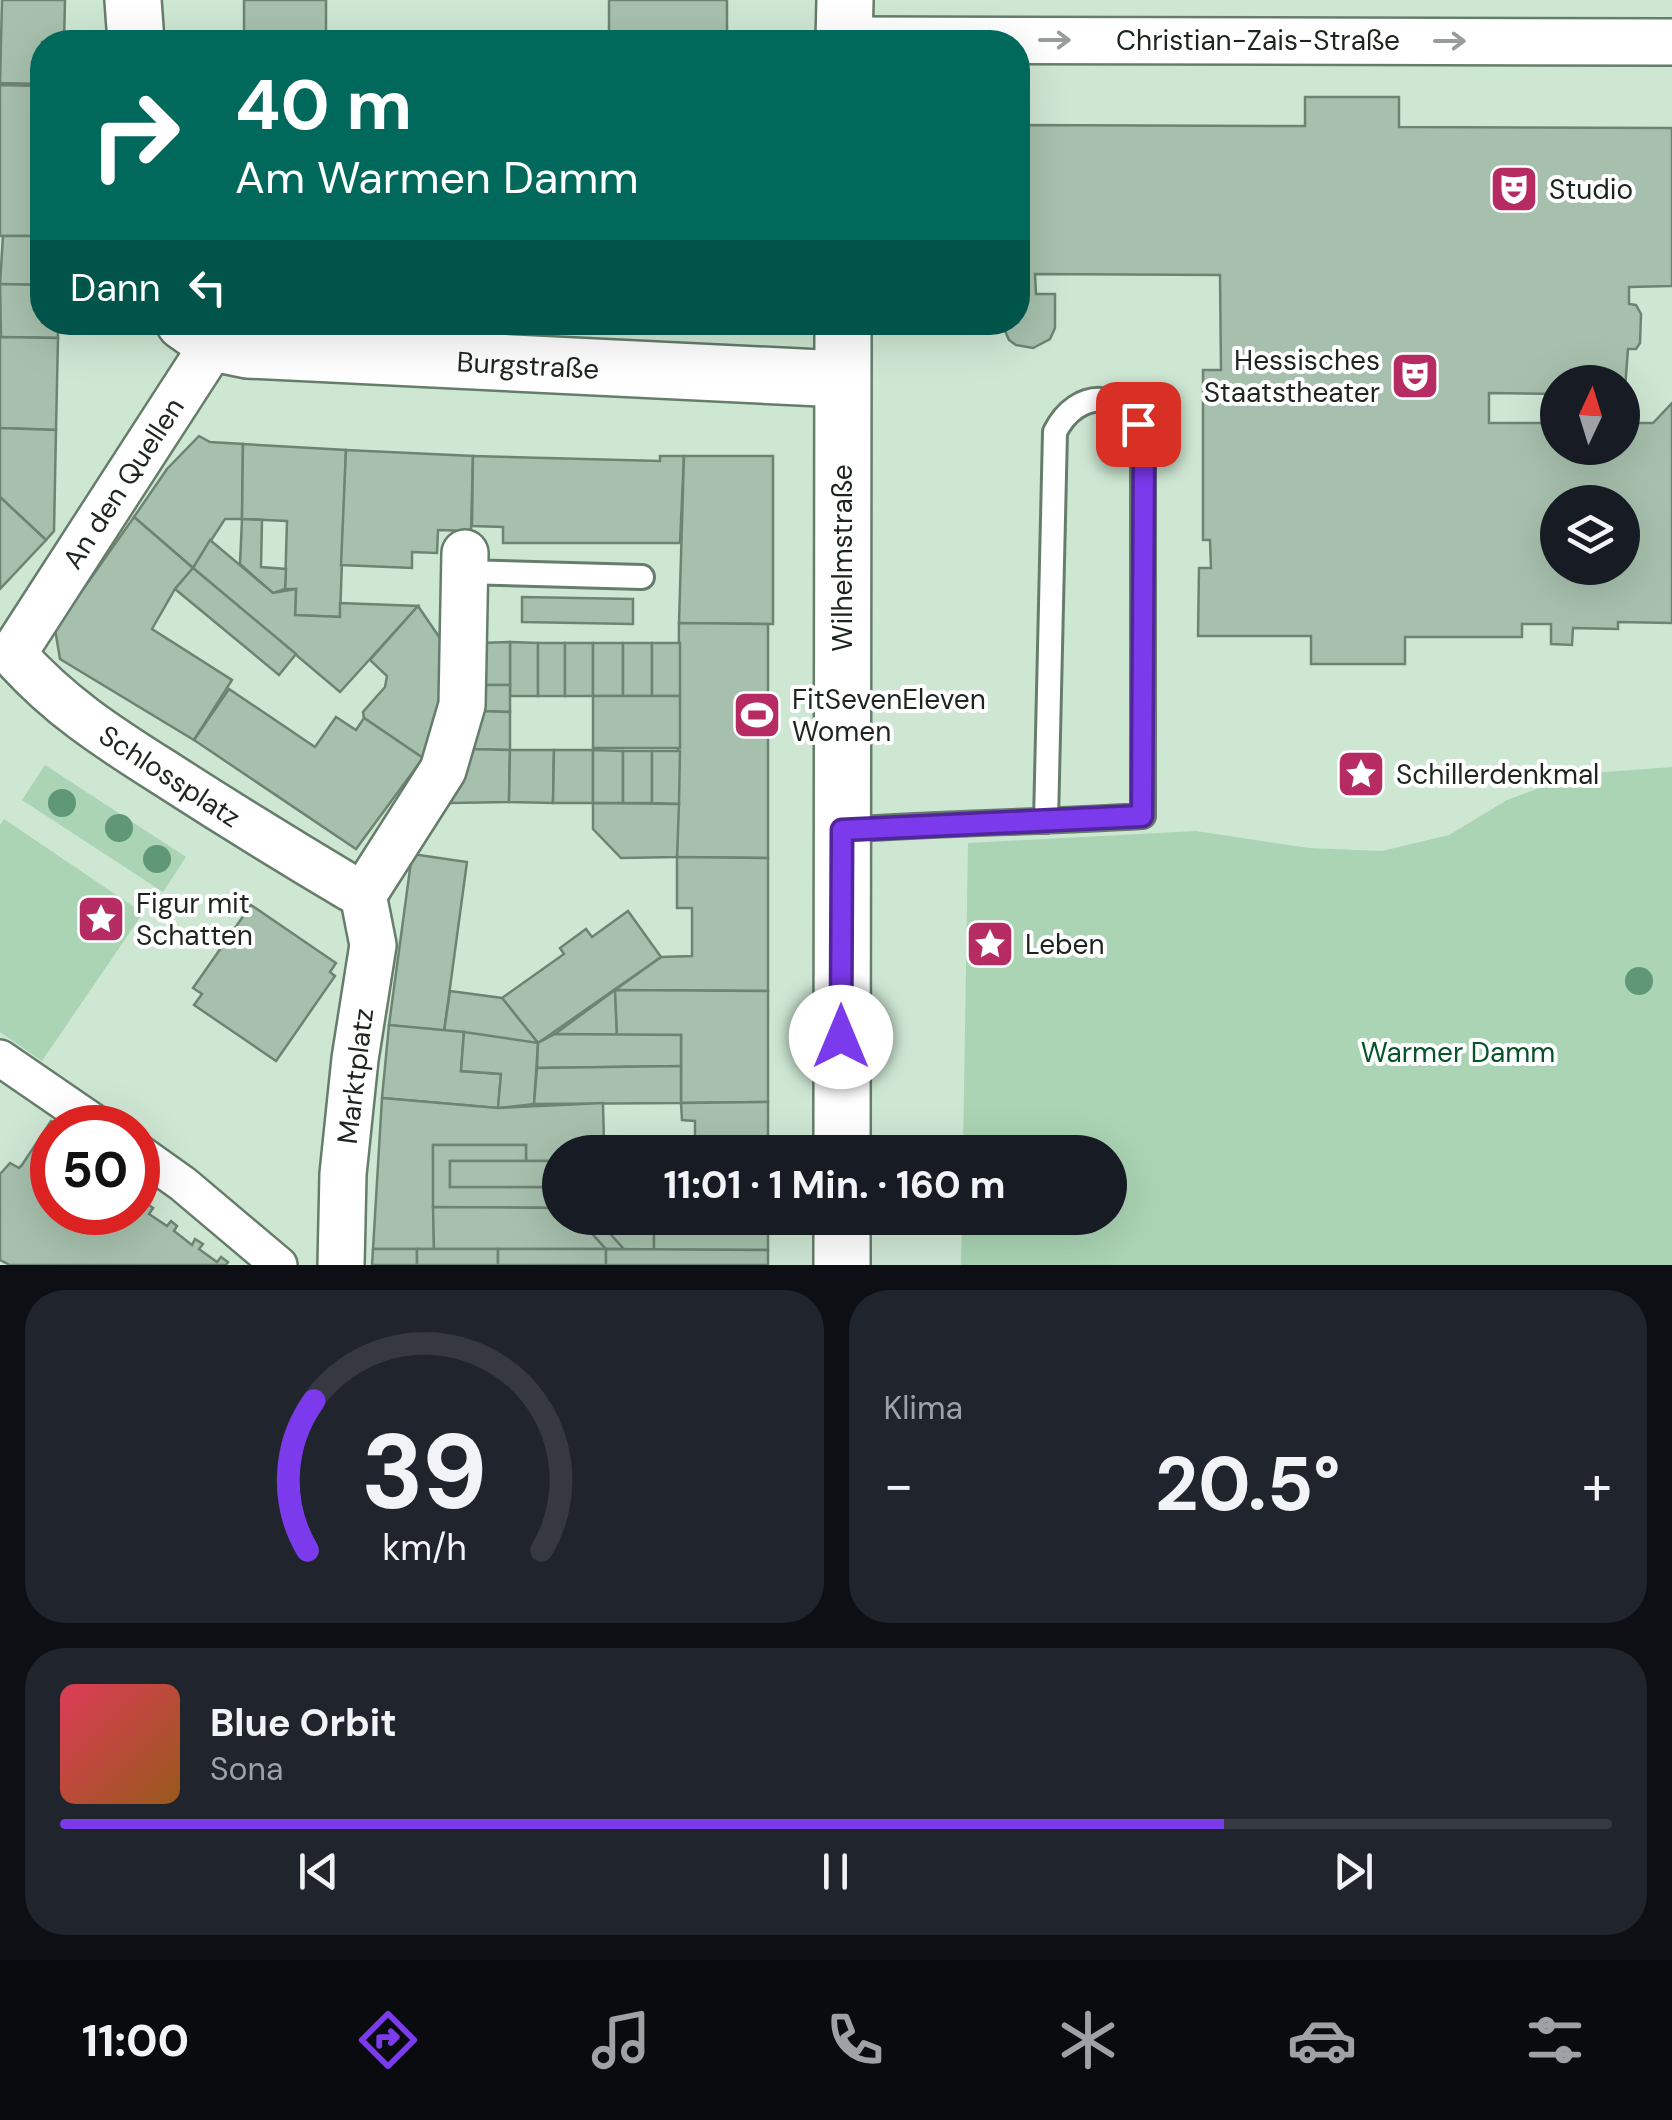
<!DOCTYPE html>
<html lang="de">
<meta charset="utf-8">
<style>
:root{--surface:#171b24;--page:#20242c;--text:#f1f3f6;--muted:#9ea1a6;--line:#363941;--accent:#7c3aed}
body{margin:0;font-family:"DM Sans",sans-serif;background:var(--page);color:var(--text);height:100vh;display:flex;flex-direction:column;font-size:38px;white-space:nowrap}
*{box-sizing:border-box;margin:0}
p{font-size:32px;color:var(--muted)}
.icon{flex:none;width:55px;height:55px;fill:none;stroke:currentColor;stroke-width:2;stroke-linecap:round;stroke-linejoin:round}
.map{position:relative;height:1265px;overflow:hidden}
.sheet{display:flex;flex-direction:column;gap:25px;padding:25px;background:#0d0f14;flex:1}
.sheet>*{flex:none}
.guide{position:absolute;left:30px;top:30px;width:1000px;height:305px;border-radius:40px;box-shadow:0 10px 40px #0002;background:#00695c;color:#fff;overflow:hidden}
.needle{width:65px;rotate:4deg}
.fabs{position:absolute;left:1540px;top:365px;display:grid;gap:20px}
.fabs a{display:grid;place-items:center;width:100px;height:100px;border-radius:50%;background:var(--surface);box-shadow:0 10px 40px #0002;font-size:50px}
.speed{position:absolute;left:30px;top:1105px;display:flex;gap:20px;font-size:50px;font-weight:700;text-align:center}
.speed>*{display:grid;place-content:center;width:130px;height:130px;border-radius:50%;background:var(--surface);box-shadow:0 10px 40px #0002;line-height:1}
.speed .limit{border:15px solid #d22;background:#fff;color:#111}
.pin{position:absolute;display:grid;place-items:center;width:85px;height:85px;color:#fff;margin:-42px;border-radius:20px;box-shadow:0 5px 15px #0006}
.me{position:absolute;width:110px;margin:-55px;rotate:0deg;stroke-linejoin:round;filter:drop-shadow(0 0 8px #0008)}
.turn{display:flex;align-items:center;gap:35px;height:210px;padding:0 40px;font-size:45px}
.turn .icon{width:130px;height:130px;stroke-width:2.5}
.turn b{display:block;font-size:70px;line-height:85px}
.then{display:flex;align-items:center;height:95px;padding:0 40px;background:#0003;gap:20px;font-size:38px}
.big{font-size:75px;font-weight:700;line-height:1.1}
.sheet .card{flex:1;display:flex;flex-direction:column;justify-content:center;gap:15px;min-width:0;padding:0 35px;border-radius:40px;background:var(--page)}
.sheet .dial{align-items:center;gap:0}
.dial svg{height:260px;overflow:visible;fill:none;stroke:var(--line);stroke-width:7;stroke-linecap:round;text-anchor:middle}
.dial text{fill:var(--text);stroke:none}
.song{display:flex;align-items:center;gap:30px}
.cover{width:120px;height:120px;border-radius:15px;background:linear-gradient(135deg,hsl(350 70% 55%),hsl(30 70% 35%))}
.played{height:10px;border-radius:5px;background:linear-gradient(90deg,var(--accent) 75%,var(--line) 75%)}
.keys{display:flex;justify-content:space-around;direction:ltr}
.heat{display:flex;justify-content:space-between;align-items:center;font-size:55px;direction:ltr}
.sheet .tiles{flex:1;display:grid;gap:25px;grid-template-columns:1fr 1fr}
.card:last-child{grid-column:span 2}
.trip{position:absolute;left:542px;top:1135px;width:585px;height:100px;border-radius:50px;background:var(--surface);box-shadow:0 10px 40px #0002;font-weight:700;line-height:100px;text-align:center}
.dock{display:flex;height:160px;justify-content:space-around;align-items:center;background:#090b0e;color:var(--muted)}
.dock .icon{width:70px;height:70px}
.dock .on{color:var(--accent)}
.dock b{font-size:45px;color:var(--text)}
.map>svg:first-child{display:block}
.green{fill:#aad4b4}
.building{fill:#a7c0ad;stroke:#6d8472;stroke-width:2.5;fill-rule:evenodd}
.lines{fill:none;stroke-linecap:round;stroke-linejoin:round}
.service-casing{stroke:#667d6b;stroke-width:28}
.pedestrian-casing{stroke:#667d6b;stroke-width:40}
.minor-casing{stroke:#667d6b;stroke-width:50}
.tertiary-casing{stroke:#667d6b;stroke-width:60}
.secondary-casing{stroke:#667d6b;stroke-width:60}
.service{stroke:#fff;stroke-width:22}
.pedestrian{stroke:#fff;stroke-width:35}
.minor{stroke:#fff;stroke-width:45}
.tertiary{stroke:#fff;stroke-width:55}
.secondary{stroke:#fff;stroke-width:55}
.tree{fill:#609776}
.oneway{stroke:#999d9a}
.route-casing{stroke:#51269a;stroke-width:25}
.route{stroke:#7c3aed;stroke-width:18}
.labels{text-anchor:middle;stroke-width:8;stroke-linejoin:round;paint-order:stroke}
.street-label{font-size:28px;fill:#1c261f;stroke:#fff}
.poi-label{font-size:28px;fill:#1c261f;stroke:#fff;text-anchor:start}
.park-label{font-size:28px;fill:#065529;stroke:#fff}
</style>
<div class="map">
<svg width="1672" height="1265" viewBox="0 0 1672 1265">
<rect width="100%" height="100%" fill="#cee7d3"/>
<!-- green -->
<g class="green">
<path d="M45,765l141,92 -23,35 -141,-92z"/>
<path d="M1672,767v498h-711l1,-47h148v-66h-147l5,-309 228,-12 113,17 73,3 67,-16 58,-35 51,-19 34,-8z"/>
<path d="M4,819l139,94 -101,148 -42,-29v-207z"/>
</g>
<!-- building -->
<g class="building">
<path d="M2,0h63l-1,42h-22v42l-42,-1z"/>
<rect x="244" y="0" width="82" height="42"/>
<rect x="609" y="0" width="118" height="42"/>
<path d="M0,85l42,1v150h-42z"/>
<path d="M1305,97h94v30l273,1v158l-43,1v17l7,1 5,9 -1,29 -4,6h-8l-3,40 -3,2v-9h-64v12l-69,-1v30h69v25h64v-25h31l19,-20v220l-54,-1v7l-45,-1 -1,17 -21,-1v-20h-29v13h-117v27h-94v-28h-113l1,-68h12l-1,-28h-7v-170h18l-1,-95 -185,-1 1,20h19v34l-5,11 -17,9 -17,-3 -7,-5 -8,-18h17v-197l287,1zM1558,502h64v66h-64z"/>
<path d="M3,236h39v49l-42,-1z"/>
<path d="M0,284l42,1v37h16v16l-57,-1z"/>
<path d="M0,337l58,1 -2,92 -56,-2z"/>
<path d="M0,428l56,2 -2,101 -8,9 -46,-43z"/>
<path d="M199,436l11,6 33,2 -1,75h-17l-32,49 -59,-51 33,-48z"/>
<path d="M243,444l103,6 -6,167 -45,-2 1,-26h-11l2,-68 -45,-2z"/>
<path d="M346,450l127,6 -2,75 -33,-1 -1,23 -25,-1v16l-71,-3z"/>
<path d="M473,456l187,5v-5h24l-4,87h-177v-16l-31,-1z"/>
<path d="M684,456h89v168l-94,-1z"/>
<path d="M0,497l46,43 -46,49z"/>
<path d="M134,517l59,51 -18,21 -23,40 80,51 -38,60 -134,-81 -5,-30z"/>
<path d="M242,519l20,1 -1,47 25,2 -1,20 -12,4 -33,-29z"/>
<path d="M210,540l63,53 23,-4 -1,26 45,2v-14l78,3 -78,86 -147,-124z"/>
<path d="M193,568l103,86 -17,21 -104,-86z"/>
<path d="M522,597l111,2v25l-111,-2z"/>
<path d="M418,606l28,41 2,32 -25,79 -59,-40 -1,-6 22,-25 2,-11 -17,-16z"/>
<path d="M679,623l89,1v234l-91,-1z"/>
<path d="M510,642l28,1v53h-28z"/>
<path d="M510,642v43h-32l1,-42z"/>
<rect x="538" y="643" width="27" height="53"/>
<rect x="565" y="643" width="28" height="53"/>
<rect x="593" y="643" width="30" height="53"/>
<rect x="623" y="643" width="29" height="53"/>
<rect x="652" y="643" width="28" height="53"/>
<path d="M478,685h32v27l-34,-1z"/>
<path d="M229,689l86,58 21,-30 20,13 8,-12 59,40 -67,91 -162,-109z"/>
<rect x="593" y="696" width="87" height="52"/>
<path d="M476,711l34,1v38l-45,-1z"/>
<path d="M465,749l45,1 -1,52 -58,1z"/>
<path d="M510,750h44l-1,53 -44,-1z"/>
<path d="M554,750h39v53h-40z"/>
<path d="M593,750l30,1v52h-30z"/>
<rect x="623" y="751" width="29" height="52"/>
<path d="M652,751h28l-1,53 -27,-1z"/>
<path d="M593,803l86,1 -2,53 -56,1 -28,-29z"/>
<path d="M412,854l55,8 -23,170 -55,-7z"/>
<path d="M677,857l91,1v133l-153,-1 46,-33 31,-1v-48h-15z"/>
<path d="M251,905l85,58 -6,9 5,4 -59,85 -82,-56 8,-11 -9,-6z"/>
<path d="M628,911l33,46 -123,86 -36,-45 62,-44 -4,-6 26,-19 6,8z"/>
<path d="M615,990l2,45 -62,-1z"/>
<path d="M615,990l153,1v111l-87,1v-68h-64z"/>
<path d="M450,991l52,7 36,45 -94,-11z"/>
<path d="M389,1025l75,7 -3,39 40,3 -3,34 -116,-10z"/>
<path d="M464,1032l74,11 -4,61 -36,4 3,-34 -40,-3z"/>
<path d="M555,1034l126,1v31l-144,2 1,-25z"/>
<path d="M681,1066v37l-147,1 3,-36z"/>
<path d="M382,1098l116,10 105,-5 1,42h-30v7h-14v9h-34v-16h-93l1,104h-61z"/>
<path d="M768,1102v50h-133v-11l60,-1v-19l-13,-1 -1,-17z"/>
<path d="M51,1121l10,7h-9v84h86v-6l3,3 5,-6 7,5 -4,6 18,12 4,-5 6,5 -3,5 18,14 3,-6 8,5 -4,5 18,13 4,-5 7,5 -2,3h-216l-10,-5v-86l10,-11 9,5 3,-3z"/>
<path d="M433,1145h93v16h-76v26h110v21l-127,-1z"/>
<rect x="450" y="1161" width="110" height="26"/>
<path d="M138,1171l21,15 -18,23 -3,-3z"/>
<path d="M433,1207l127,1v10h18l28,31h-172z"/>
<path d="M578,1218h18l28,31h-18z"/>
<path d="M596,1218h58v32l-30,-1z"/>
<rect x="654" y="1218" width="114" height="32"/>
<path d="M373,1249h44v16h-45z"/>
<rect x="417" y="1249" width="81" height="16"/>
<rect x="498" y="1249" width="108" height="16"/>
<path d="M606,1249l162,1v15h-162z"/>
</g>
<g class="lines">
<!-- service casing -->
<g class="service-casing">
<g id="service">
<path d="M464,572l178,5"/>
<path d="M842,830c100,-7 201,-8 301,-14v-380c-18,-47 -66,-48 -88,-4l-9,389"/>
</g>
</g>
<!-- pedestrian casing -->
<g class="pedestrian-casing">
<g id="pedestrian">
<path d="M0,1058l102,70"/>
<path d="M138,1152l45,32 96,81"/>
</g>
</g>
<!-- minor casing -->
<g class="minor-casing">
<g id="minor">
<path d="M845,40l827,2"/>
<path d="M214,343l-201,311c45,51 93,82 150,118 62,40 125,79 189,117h10"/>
<path d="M362,889l7,-3 74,-116 19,-65 3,-152"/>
<path d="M341,1265l2,-91 12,-115 18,-114 -11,-56"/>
</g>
</g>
<!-- tertiary casing -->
<g class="tertiary-casing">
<g id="tertiary">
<path d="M133,0l3,42"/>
<path d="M184,322l30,21 34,7 594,29"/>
</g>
</g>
<!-- secondary casing -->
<g class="secondary-casing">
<g id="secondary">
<path d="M844,42l1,-42"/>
<path d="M842,1152l1,-830"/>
<path d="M842,1218v47"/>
</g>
</g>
<!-- service -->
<use href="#service" class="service"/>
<!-- pedestrian -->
<use href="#pedestrian" class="pedestrian"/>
<!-- minor -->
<use href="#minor" class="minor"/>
<!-- tertiary -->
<use href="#tertiary" class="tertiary"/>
<!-- secondary -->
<use href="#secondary" class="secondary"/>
</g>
<!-- trees -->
<g class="tree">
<circle cx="62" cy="803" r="14"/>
<circle cx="119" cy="828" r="14"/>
<circle cx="157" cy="859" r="14"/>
<circle cx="1639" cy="981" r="14"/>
</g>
<!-- one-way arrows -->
<defs><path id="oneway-shaft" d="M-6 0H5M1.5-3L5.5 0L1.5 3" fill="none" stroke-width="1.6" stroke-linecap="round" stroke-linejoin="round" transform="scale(2.5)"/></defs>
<g class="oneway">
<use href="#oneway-shaft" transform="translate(1055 40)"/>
<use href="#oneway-shaft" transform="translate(1450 41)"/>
</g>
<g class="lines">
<!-- route casing -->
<g class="route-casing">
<path id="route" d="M841,1037l1,-207 300,-14 2,-366 -6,-26"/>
</g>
<!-- route -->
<use href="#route" class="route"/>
</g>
<!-- icons -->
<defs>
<g id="theatre-square" transform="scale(2.5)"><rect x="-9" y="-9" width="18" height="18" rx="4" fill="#b72b63" stroke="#fff"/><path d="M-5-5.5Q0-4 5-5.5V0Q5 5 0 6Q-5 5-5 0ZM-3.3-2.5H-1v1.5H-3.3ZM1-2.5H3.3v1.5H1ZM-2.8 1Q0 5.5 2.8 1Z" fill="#fff"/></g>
<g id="stadium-square" transform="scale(2.5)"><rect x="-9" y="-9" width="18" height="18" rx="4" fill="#b72b63" stroke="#fff"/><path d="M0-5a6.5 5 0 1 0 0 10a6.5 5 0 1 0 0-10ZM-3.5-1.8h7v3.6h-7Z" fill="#fff"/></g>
<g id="sight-square" transform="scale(2.5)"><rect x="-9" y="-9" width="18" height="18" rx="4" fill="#b72b63" stroke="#fff"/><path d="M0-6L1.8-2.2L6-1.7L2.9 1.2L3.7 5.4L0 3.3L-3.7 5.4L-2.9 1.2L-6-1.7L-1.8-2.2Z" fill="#fff"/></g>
</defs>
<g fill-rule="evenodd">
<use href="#theatre-square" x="1514" y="189"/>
<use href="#theatre-square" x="1415" y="376"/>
<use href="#stadium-square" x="757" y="715"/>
<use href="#sight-square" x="1361" y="774"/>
<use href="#sight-square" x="101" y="919"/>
<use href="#sight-square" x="990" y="944"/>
</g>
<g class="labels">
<!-- street labels -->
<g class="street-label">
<text x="1258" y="50">Christian-Zais-Straße</text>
<text transform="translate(528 365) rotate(3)" y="10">Burgstraße</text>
<text transform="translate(123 483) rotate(-57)" y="10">An den Quellen</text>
<text transform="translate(842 558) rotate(-90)" y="10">Wilhelmstraße</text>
<text transform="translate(170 776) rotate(33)" y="10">Schlossplatz</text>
<text transform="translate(355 1076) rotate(-83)" y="10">Marktplatz</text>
</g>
<!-- poi labels -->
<g class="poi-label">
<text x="1549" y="199">Studio</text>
<text x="1380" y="370" text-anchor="end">Hessisches<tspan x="1380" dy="32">Staatstheater</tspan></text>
<text x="792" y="709">FitSevenEleven<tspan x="792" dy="32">Women</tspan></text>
<text x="1396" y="784">Schillerdenkmal</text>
<text x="136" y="913">Figur mit<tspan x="136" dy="32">Schatten</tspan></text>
<text x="1025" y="954">Leben</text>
</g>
<!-- park labels -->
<g class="park-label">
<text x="1458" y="1062">Warmer Damm</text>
</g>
</g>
</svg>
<div class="fabs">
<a><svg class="needle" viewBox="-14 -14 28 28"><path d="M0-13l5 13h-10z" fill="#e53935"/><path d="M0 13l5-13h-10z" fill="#9ea1a6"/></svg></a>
<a><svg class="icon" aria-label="layers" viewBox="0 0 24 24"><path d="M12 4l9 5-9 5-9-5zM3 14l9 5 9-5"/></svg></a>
</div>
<div class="speed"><div class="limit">50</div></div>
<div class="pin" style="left:1138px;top:424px;background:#d93025"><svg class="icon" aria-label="arrive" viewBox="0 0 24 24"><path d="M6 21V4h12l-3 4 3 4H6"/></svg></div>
<svg class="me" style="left:841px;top:1037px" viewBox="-20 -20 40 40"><circle r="19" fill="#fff"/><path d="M0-13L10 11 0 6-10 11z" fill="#7c3aed"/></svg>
<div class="trip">11:01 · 1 Min. · 160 m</div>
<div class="guide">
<div class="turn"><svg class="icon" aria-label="right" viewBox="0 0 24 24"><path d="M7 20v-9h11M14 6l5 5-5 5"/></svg><div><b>40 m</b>Am Warmen Damm</div></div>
<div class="then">Dann<svg class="icon" aria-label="left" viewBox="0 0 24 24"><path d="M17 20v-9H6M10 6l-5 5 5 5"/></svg></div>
</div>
</div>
<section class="sheet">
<div class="tiles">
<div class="card dial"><svg viewBox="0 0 100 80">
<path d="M14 69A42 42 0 1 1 86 69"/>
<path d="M14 69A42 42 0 0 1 16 23" stroke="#7c3aed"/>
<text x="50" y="56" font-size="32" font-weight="700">39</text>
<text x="50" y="72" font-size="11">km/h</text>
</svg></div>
<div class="card"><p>Klima</p>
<div class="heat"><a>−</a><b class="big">20.5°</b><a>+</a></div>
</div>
<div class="card">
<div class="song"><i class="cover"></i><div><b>Blue Orbit</b><p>Sona</p></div></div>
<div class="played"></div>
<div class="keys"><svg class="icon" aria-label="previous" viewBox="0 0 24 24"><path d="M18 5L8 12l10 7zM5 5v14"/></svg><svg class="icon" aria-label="pause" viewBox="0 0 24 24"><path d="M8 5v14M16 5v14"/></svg><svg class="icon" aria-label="next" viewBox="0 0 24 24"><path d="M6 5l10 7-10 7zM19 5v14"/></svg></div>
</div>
</div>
</section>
<nav class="dock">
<b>11:00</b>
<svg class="icon on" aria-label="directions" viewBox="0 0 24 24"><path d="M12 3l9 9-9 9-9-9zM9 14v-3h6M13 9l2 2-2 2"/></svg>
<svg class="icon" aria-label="music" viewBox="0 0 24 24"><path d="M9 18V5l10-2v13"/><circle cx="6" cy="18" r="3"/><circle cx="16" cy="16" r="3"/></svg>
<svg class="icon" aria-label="phone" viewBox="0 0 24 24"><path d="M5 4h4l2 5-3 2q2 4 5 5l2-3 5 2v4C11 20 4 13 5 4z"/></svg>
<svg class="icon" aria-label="climate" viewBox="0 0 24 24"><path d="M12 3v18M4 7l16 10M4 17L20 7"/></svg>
<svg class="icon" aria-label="car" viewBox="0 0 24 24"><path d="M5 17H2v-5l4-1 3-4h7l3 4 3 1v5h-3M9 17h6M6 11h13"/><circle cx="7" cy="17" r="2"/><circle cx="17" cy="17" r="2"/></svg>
<svg class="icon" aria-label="filters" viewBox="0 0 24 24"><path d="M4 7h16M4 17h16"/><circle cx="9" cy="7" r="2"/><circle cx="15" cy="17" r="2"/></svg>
</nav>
